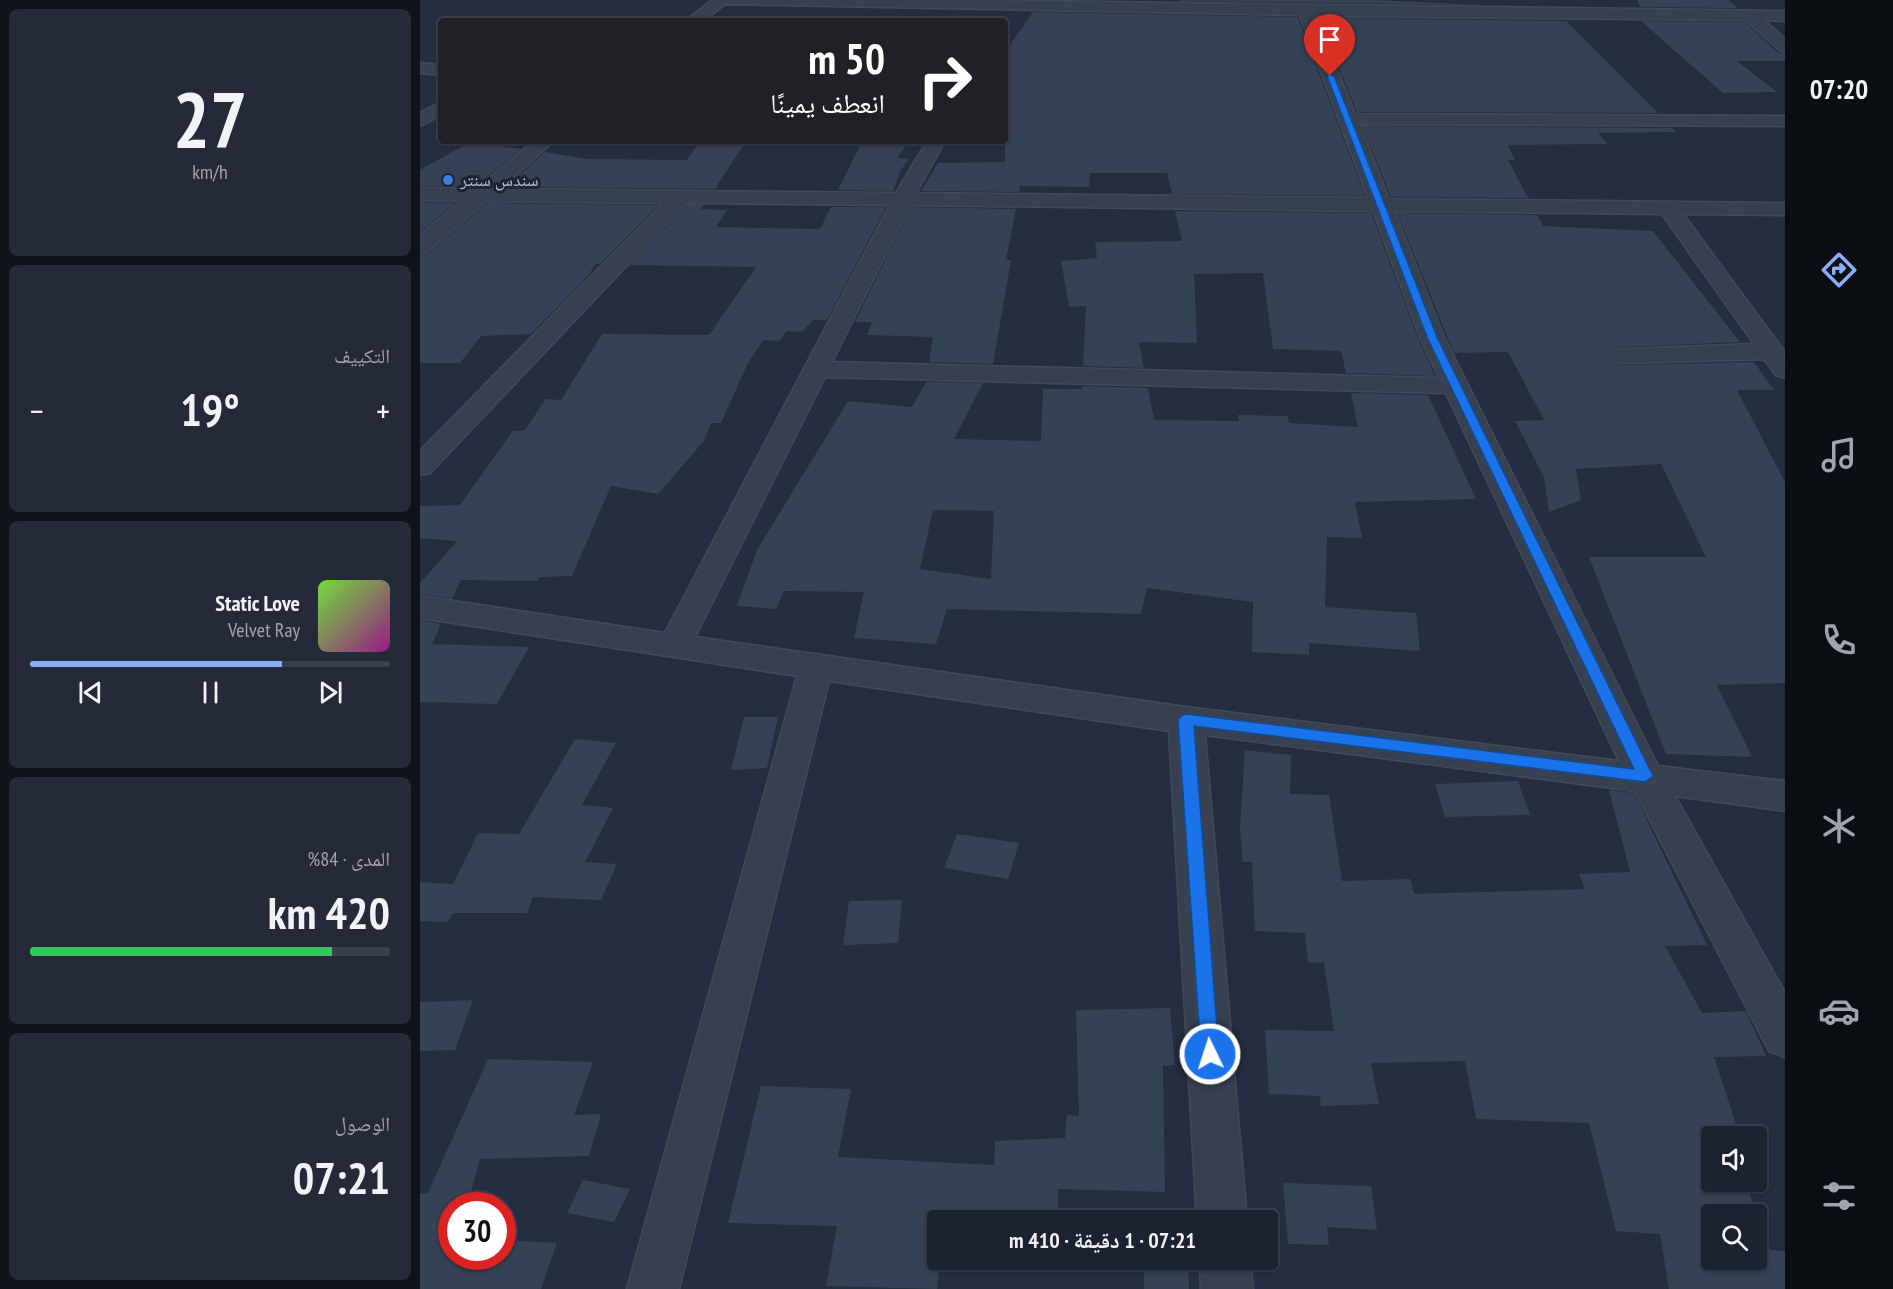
<!DOCTYPE html>
<html lang="ar">
<meta charset="utf-8">
<style>
:root{--surface:#1b2230;--page:#242a38;--text:#f1f3f6;--muted:#a0a4ab;--line:#393f4c;--accent:#8aaefb}
body{margin:0;font-family:"PT Sans Narrow","Noto Naskh Arabic",sans-serif;background:var(--page);color:var(--text);direction:rtl;height:100vh;display:flex;flex-direction:column;font-size:22px;white-space:nowrap}
*{box-sizing:border-box;margin:0}
p{font-size:20px;color:var(--muted)}
.icon{flex:none;width:33px;height:33px;fill:none;stroke:currentColor;stroke-width:2;stroke-linecap:round;stroke-linejoin:round}
.map{position:relative;flex:1;overflow:hidden;direction:ltr}
.side{display:flex;flex-direction:column;gap:9px;padding:9px;background:#0f131a;width:420px}
.side>*{flex:none}
.hud{position:absolute;left:18px;top:18px;width:570px;height:126px;border-radius:6px;box-shadow:0 2px 4px #0004,0 0 0 2px var(--line);direction:rtl;background:#202124;color:#fff;overflow:hidden}
.tools{position:absolute;left:1281px;top:1126px;display:grid;gap:12px}
.tools a{display:grid;place-items:center;width:66px;height:66px;border-radius:6px;background:var(--surface);box-shadow:0 2px 4px #0004,0 0 0 2px var(--line);font-size:30px}
.speed{position:absolute;left:18px;top:1192px;display:flex;gap:12px;font-size:30px;font-weight:700;text-align:center}
.speed>*{display:grid;place-content:center;width:78px;height:78px;border-radius:50%;background:var(--surface);box-shadow:0 2px 4px #0004,0 0 0 2px var(--line);line-height:1}
.speed .limit{border:9px solid #d22;background:#fff;color:#111}
.pin{position:absolute;display:grid;place-items:center;width:51px;height:51px;color:#fff;margin:-62px -26px;border-radius:50% 50% 50% 0;rotate:-45deg;box-shadow:0 0 6px #0007}
.pin .icon{rotate:45deg}
.me{position:absolute;width:66px;margin:-33px;rotate:356deg;stroke-linejoin:round;filter:drop-shadow(0 0 4px #0008)}
.turn{display:flex;align-items:center;gap:21px;height:126px;padding:0 24px;font-size:27px}
.turn .icon{width:78px;height:78px;stroke-width:2.5}
.turn b{display:block;font-size:42px;line-height:51px}
.big{font-size:45px;font-weight:700;line-height:1.1}
.side .widget{flex:1;display:flex;flex-direction:column;justify-content:center;gap:9px;min-width:0;padding:0 21px;border-radius:9px;background:var(--page)}
.side .dial{align-items:center;gap:0}
.dial b{font-size:78px;line-height:1}
.song{display:flex;align-items:center;gap:18px}
.cover{width:72px;height:72px;border-radius:9px;background:linear-gradient(135deg,hsl(100 70% 55%),hsl(310 70% 35%))}
.played{height:6px;border-radius:3px;background:linear-gradient(90deg,var(--accent) 70%,var(--line) 70%)}
.keys{display:flex;justify-content:space-around;direction:ltr}
.heat{display:flex;justify-content:space-between;align-items:center;font-size:33px;direction:ltr}
.charge{height:9px;border-radius:4px;background:linear-gradient(90deg,#34c759 84%,var(--line) 0)}
.trip{position:absolute;left:507px;top:1210px;width:351px;height:60px;border-radius:6px;background:var(--surface);box-shadow:0 2px 4px #0004,0 0 0 2px var(--line);font-weight:700;line-height:60px;text-align:center;direction:rtl}
main{display:flex;flex:1;min-height:0}
.tabs{display:flex;flex-direction:column;width:108px;justify-content:space-around;align-items:center;background:#0b0e13;color:var(--muted)}
.tabs .icon{width:42px;height:42px}
.tabs .current{color:var(--accent)}
.tabs b{font-size:27px;color:var(--text)}
.map>svg:first-child{display:block}
.building{fill:#364256;fill-rule:evenodd}
.lines{fill:none;stroke-linecap:round;stroke-linejoin:round}
.street-casing{stroke:#424a59;stroke-width:3}
.street{fill:#384150;fill-rule:evenodd}
.route{fill:#1a73e8;stroke:#114b97;stroke-width:1.5}
.shop-dot{fill:#3f7fe0;stroke:#1d2535;stroke-width:2}
.labels{text-anchor:middle;stroke-width:6;stroke-linejoin:round;paint-order:stroke}
.far-poi-label{font-size:18px;fill:#b5bcca;stroke:#1d2535;text-anchor:start}
</style>
<main>
<nav class="tabs">
<b>07:20</b>
<svg class="icon current" aria-label="directions" viewBox="0 0 24 24"><path d="M12 3l9 9-9 9-9-9zM9 14v-3h6M13 9l2 2-2 2"/></svg>
<svg class="icon" aria-label="music" viewBox="0 0 24 24"><path d="M9 18V5l10-2v13"/><circle cx="6" cy="18" r="3"/><circle cx="16" cy="16" r="3"/></svg>
<svg class="icon" aria-label="phone" viewBox="0 0 24 24"><path d="M5 4h4l2 5-3 2q2 4 5 5l2-3 5 2v4C11 20 4 13 5 4z"/></svg>
<svg class="icon" aria-label="climate" viewBox="0 0 24 24"><path d="M12 3v18M4 7l16 10M4 17L20 7"/></svg>
<svg class="icon" aria-label="car" viewBox="0 0 24 24"><path d="M5 17H2v-5l4-1 3-4h7l3 4 3 1v5h-3M9 17h6M6 11h13"/><circle cx="7" cy="17" r="2"/><circle cx="17" cy="17" r="2"/></svg>
<svg class="icon" aria-label="filters" viewBox="0 0 24 24"><path d="M4 7h16M4 17h16"/><circle cx="9" cy="7" r="2"/><circle cx="15" cy="17" r="2"/></svg>
</nav>
<div class="map">
<svg width="1365" height="1289" viewBox="0 0 1365 1289">
<rect width="100%" height="100%" fill="#242e40"/>
<!-- building -->
<g class="building">
<path d="M761,0h196l106,5 -302,-4z"/>
<path d="M1217,0h91l10,8 -98,-1z"/>
<path d="M613,12l265,5 67,179 -193,-2 -5,-21h-77l-1,14 -69,-1 -1,6 -98,-1 17,-28 67,-1v-110z"/>
<path d="M898,18l248,3 92,92 -301,-1z"/>
<path d="M1221,21l104,1 32,30 8,2v7h-48l40,31 -54,1z"/>
<path d="M942,126l310,2 4,4 -78,1 10,11 -100,1 7,15h-7l20,38 -137,-1z"/>
<path d="M280,141h46l-31,48 -209,-2 39,-35 42,7 100,1z"/>
<path d="M442,141h47l-12,17 12,1 -8,11 -8,21 -55,-1z"/>
<path d="M50,142l51,7 -46,38 -55,-1v-16z"/>
<path d="M0,202l36,1 -36,29z"/>
<path d="M67,203l171,2 -58,59h-5l-6,11 -58,59 -50,2 -21,27h-40v-109l9,-1z"/>
<path d="M267,205h17l-3,4 26,1 -11,17 104,2 11,-22h55l-59,113h-14l-11,12 -15,-1 -8,10 -16,-1 -15,23 -27,60h-10l-7,18 -46,53 -47,-8 -39,90 -33,1 -2,4 -76,-1 -9,19 -32,-5v-11l37,-42 -37,-3v-32l40,-1 53,-74h11l22,-32 15,1 41,-66 107,1 47,-68 -126,-2z"/>
<path d="M491,207l105,2 -10,51h5l-18,104 -64,-2 4,-25 -66,-2 5,-13h-17z"/>
<path d="M755,211l196,2 47,125 17,38 -89,-3 -5,-22 -68,-2 -10,-76 -69,1 3,69 -58,-1 5,26 -61,-2 3,-60 -17,1 -8,-46 36,-3 -2,-16 87,-1z"/>
<path d="M977,213l140,2 6,11 110,5 87,111 -115,5 -11,3 -3,5 3,7 11,3 129,-3 20,28h-37l48,92v201l-68,2 35,72 -86,-3 -77,-197h117l-45,-93 -85,5 5,31 -32,12 -5,-35 -29,-56 29,-1 -36,-68 -54,1z"/>
<path d="M506,382l57,1 -29,56 87,2 2,-52h39v-3l66,2 6,32 85,1 -1,-6 50,1 1,7 69,4 -7,-34 77,2 48,104 -121,3 7,36 -35,-1 -2,70 91,6 4,38 -111,-8v12l-57,-3 1,-50 -106,-14 -6,26 -194,-5 -11,35 -82,-6 10,-46 -80,-1 -8,18 -39,-3 20,-56 91,-149 64,6zM513,510l61,1 -3,68 -71,-10z"/>
<path d="M0,620l21,4 -9,20 97,3 -32,57 -77,-2z"/>
<path d="M324,717h34l-11,51 -36,2z"/>
<path d="M155,739l41,4 -34,62 31,3 -28,54 32,2 -16,36 -68,-3 -6,16h-74l-5,9 -28,-1v-39l33,2 25,-51 41,1z"/>
<path d="M825,750l46,5 -1,39 39,1 13,86 68,-2 4,15 171,-5 -6,-15 51,-2 -21,-82 25,3 73,152 -42,1 37,67 44,-2 20,45 -52,1 26,79 -28,1v45h33l25,68 15,1v38h-116l-9,-55 -44,-3 -27,-108 -113,-4 -11,-58 -94,2 8,41 -58,2 -1,-10 -51,-2 -4,-64 69,1 -10,-68 -16,-1 -3,-29 -50,-2 -3,-69h-9l-3,-33zM1292,1215h44v45h-44z"/>
<path d="M1098,781l12,34 -85,2 -10,-33z"/>
<path d="M537,834l62,9 -11,36 -64,-11z"/>
<path d="M482,900l-4,43 -55,2 6,-44z"/>
<path d="M53,1000l-18,50 -35,1v-49z"/>
<path d="M750,1008l5,57 -12,1 2,126 -107,-3v32h-120v39h2l-3,29 -111,-3 11,-60 -109,-3 33,-137 90,3 -13,68 156,8 1,-24 70,-3 2,-23 12,1 -3,-106z"/>
<path d="M68,1059l105,3 -19,53 27,-1 -12,42 -109,3 -13,47h-15v51h50v-17l55,3 -16,46h-121v-95l8,-1z"/>
<path d="M163,1180l47,9 -16,33 -47,-9z"/>
<path d="M863,1183l88,3 6,44 -50,-3 2,18 -41,-1z"/>
<path d="M722,1216h43l1,5h-43z"/>
<path d="M724,1260h44l1,29h-45z"/>
</g>
<g class="lines">
<!-- street casing -->
<g class="street-casing">
<g id="street">
<path d="M292,0h248l825,11v10l-21,-1 21,19v13l-6,-2 -33,-30 -431,-4 40,98 430,2v10l-426,-2 30,75 396,4v12l-102,-1 101,137 1,27 -9,-3 -12,-16 -139,4 -9,-2 -3,-5 3,-5 9,-2 129,-5 -92,-130 -268,-3 50,126 214,429 127,15v30l-110,-15 110,197v64l-16,-6 -134,-260 -430,-56 42,486h-50l-28,-490 -340,-50 -150,608h-52l170,-613 -377,-58v-22l245,37 225,-428 -204,-2 -256,270 -10,2v-24l243,-248 -177,-2 -58,50 -8,1v-17l42,-34 -42,-1v-12l56,1 58,-48h20l-54,48 396,4 31,-52h18l-29,52 452,5 -68,-183 -575,-11 -22,17h-17zM490,205l463,6 47,126 19,41 -607,-16zM405,377l621,16 173,368 -433,-54 -491,-70z"/>
<path d="M0,63l21,2v10l-21,-2z"/>
<path d="M21,102v13l-21,11v-13z"/>
<path d="M780,1260h50l3,29h-52z"/>
</g>
</g>
<!-- street -->
<use href="#street" class="street"/>
</g>
<!-- route -->
<path class="route" d="M910,74l4,2 103,261 216,439 -8,6 -451,-56 25,328 -3,6 -6,3 -7,-3 -2,-6 -23,-334 3,-4 5,-2 448,55 -207,-432 -100,-261z"/>
<!-- markers -->
<circle class="shop-dot" cx="28" cy="180" r="6"/>
<g class="labels">
<!-- far-poi labels -->
<g class="far-poi-label">
<text x="40" y="186">سندس سنتر</text>
</g>
</g>
</svg>
<div class="tools">
<a><svg class="icon" aria-label="sound" viewBox="0 0 24 24"><path d="M4 9h4l5-4v14l-5-4H4zM17 9q2 3 0 6"/></svg></a>
<a><svg class="icon" aria-label="search" viewBox="0 0 24 24"><circle cx="10" cy="10" r="6"/><path d="M15 15l6 6"/></svg></a>
</div>
<div class="speed"><div class="limit">30</div></div>
<div class="pin" style="left:910px;top:76px;background:#d93025"><svg class="icon" aria-label="arrive" viewBox="0 0 24 24"><path d="M6 21V4h12l-3 4 3 4H6"/></svg></div>
<svg class="me" style="left:790px;top:1054px" viewBox="-20 -20 40 40"><circle r="17" fill="#1a73e8" stroke="#fff" stroke-width="3"/><path d="M0-11L8 9 0 5-8 9z" fill="#fff"/></svg>
<div class="trip">07:21 · 1 دقيقة · 410 m</div>
<div class="hud">
<div class="turn"><svg class="icon" aria-label="right" viewBox="0 0 24 24"><path d="M7 20v-9h11M14 6l5 5-5 5"/></svg><div><b>50 m</b>انعطف يمينًا</div></div>
</div>
</div>
<section class="side">
<div class="widget dial"><b>27</b><p>km/h</p></div>
<div class="widget"><p>التكييف</p>
<div class="heat"><a>−</a><b class="big">19°</b><a>+</a></div>
</div>
<div class="widget">
<div class="song"><i class="cover"></i><div><b>Static Love</b><p>Velvet Ray</p></div></div>
<div class="played"></div>
<div class="keys"><svg class="icon" aria-label="previous" viewBox="0 0 24 24"><path d="M18 5L8 12l10 7zM5 5v14"/></svg><svg class="icon" aria-label="pause" viewBox="0 0 24 24"><path d="M8 5v14M16 5v14"/></svg><svg class="icon" aria-label="next" viewBox="0 0 24 24"><path d="M6 5l10 7-10 7zM19 5v14"/></svg></div>
</div>
<div class="widget"><p>المدى · 84%</p><b class="big">420 km</b><div class="charge"></div></div>
<div class="widget"><p>الوصول</p><b class="big">07:21</b></div>
</section>
</main>
